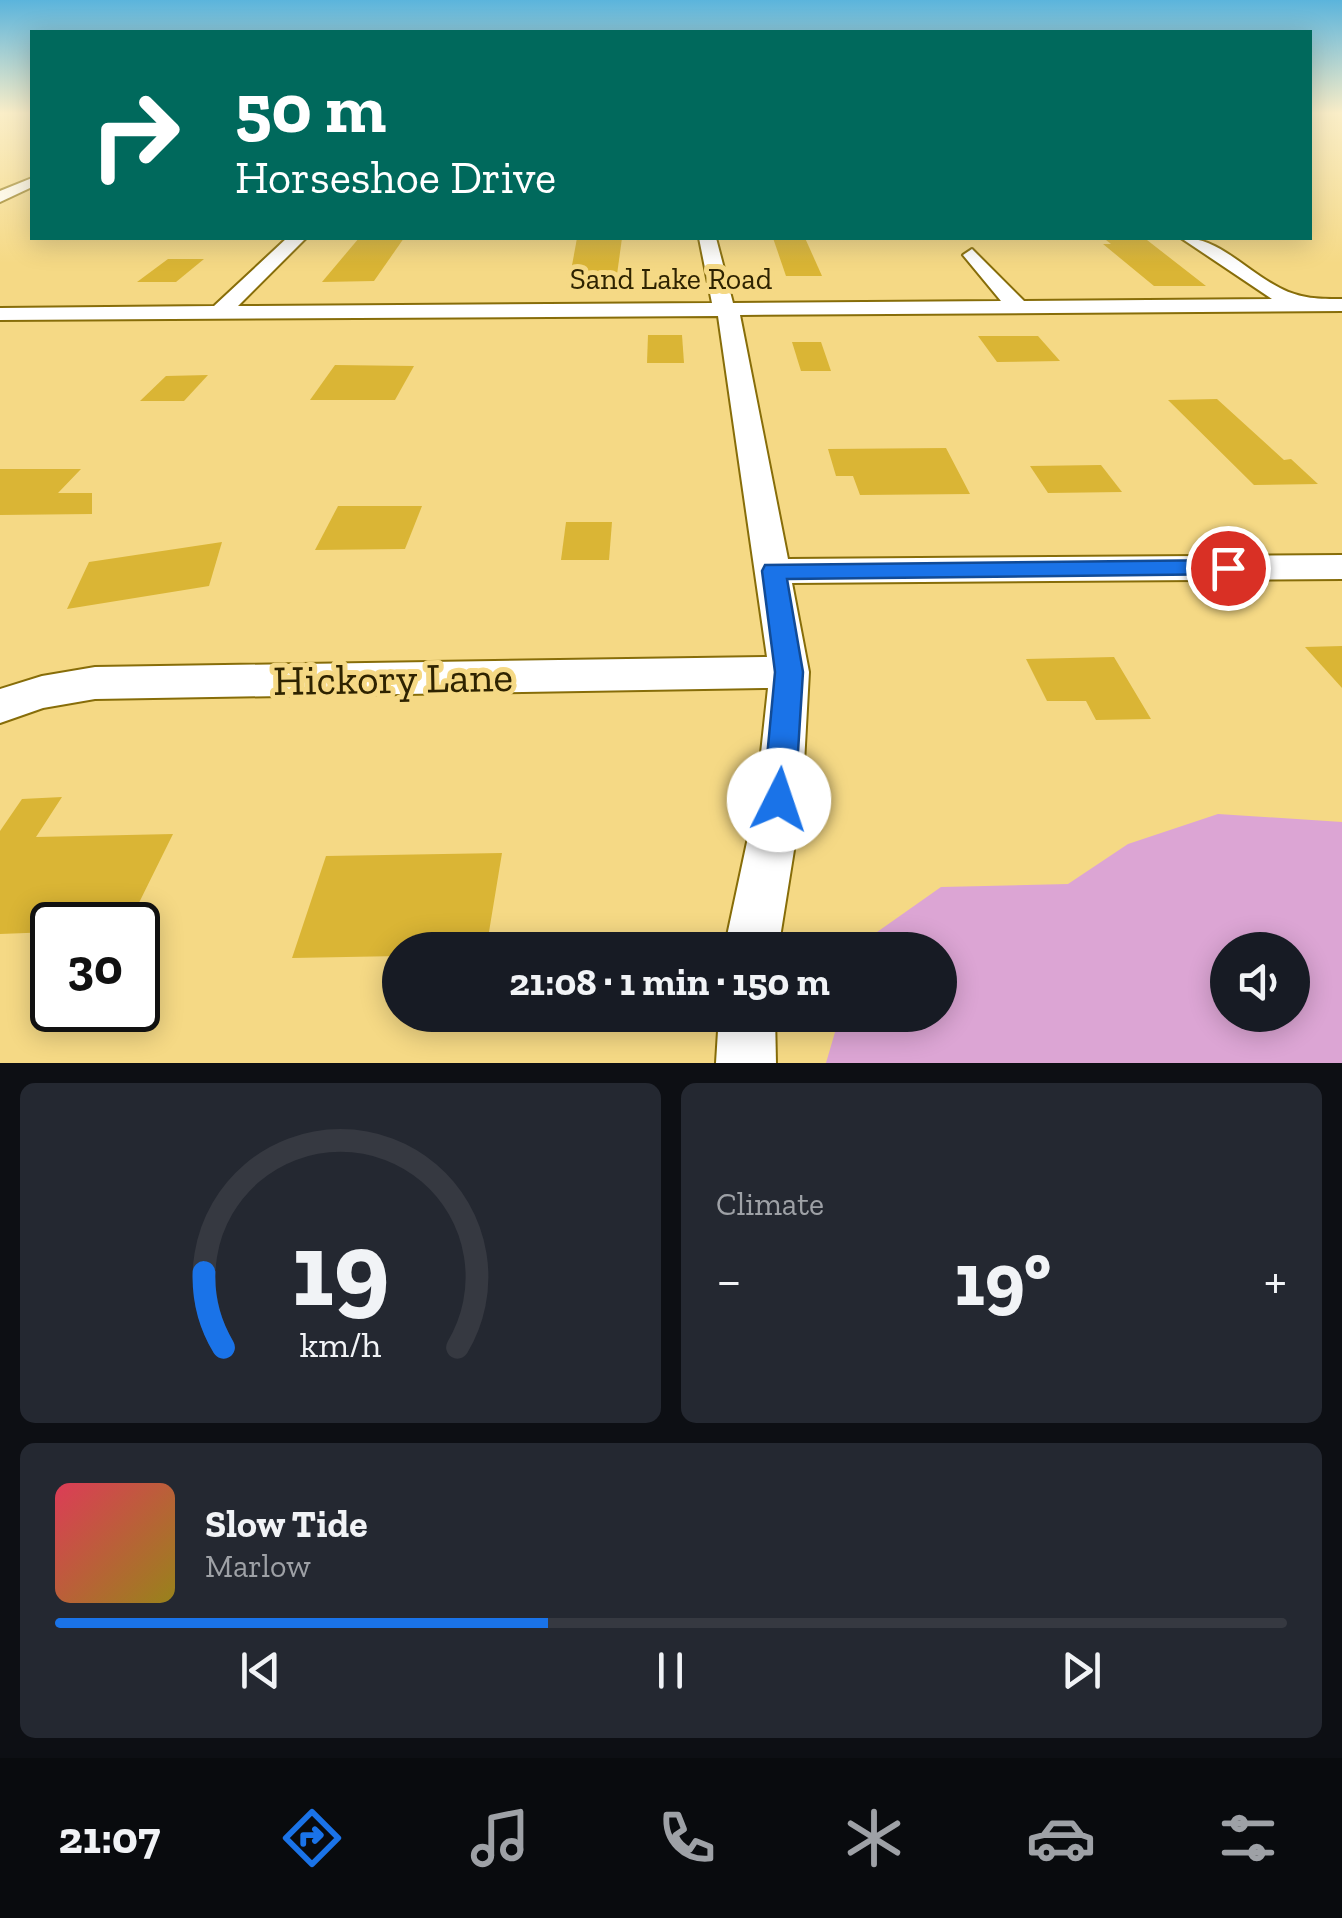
<!DOCTYPE html>
<meta charset="utf-8">
<style>
:root{--surface:#171b24;--page:#242831;--text:#f1f3f6;--muted:#9ea1a6;--line:#363941;--accent:#1a73e8}
body{margin:0;font-family:"Zilla Slab",serif;background:var(--page);color:var(--text);height:100vh;display:flex;flex-direction:column;font-size:38px;white-space:nowrap}
*{box-sizing:border-box;margin:0}
p{font-size:32px;color:var(--muted)}
.icon{flex:none;width:55px;height:55px;fill:none;stroke:currentColor;stroke-width:2;stroke-linecap:round;stroke-linejoin:round}
.map{position:relative;height:1063px;overflow:hidden}
.drawer{display:flex;flex-direction:column;gap:20px;padding:20px;background:#0d0f14;flex:1}
.drawer>*{flex:none}
.guide{position:absolute;left:30px;top:30px;width:1282px;height:210px;border-radius:0px;box-shadow:0 5px 25px #0003;background:#00695c;color:#fff;overflow:hidden}
.buttons{position:absolute;left:1210px;top:932px;display:grid;gap:20px}
.buttons a{display:grid;place-items:center;width:100px;height:100px;border-radius:50%;background:var(--surface);box-shadow:0 5px 25px #0003;font-size:50px}
.speed{position:absolute;left:30px;top:902px;display:flex;gap:20px;font-size:50px;font-weight:700;text-align:center}
.speed>*{display:grid;place-content:center;width:130px;height:130px;border-radius:50%;background:var(--surface);box-shadow:0 5px 25px #0003;line-height:1}
.speed .limit{border:5px solid #111;border-radius:15px;background:#fff;color:#111}
.pin{position:absolute;display:grid;place-items:center;width:85px;height:85px;color:#fff;margin:-42px;border:5px solid #fff;border-radius:50%;box-shadow:0 2px 10px #0007}
.me{position:absolute;width:110px;margin:-55px;rotate:4deg;stroke-linejoin:round;filter:drop-shadow(0 0 8px #0008)}
.turn{display:flex;align-items:center;gap:35px;height:210px;padding:0 40px;font-size:45px}
.turn .icon{width:130px;height:130px;stroke-width:2.5}
.turn b{display:block;font-size:70px;line-height:85px}
.big{font-size:75px;font-weight:700;line-height:1.1}
.drawer .widget{flex:1;display:flex;flex-direction:column;justify-content:center;gap:15px;min-width:0;padding:0 35px;border-radius:15px;background:var(--page)}
.drawer .dial{align-items:center;gap:0}
.dial svg{height:260px;overflow:visible;fill:none;stroke:var(--line);stroke-width:7;stroke-linecap:round;text-anchor:middle}
.dial text{fill:var(--text);stroke:none}
.song{display:flex;align-items:center;gap:30px}
.cover{width:120px;height:120px;border-radius:15px;background:linear-gradient(135deg,hsl(350 70% 55%),hsl(50 70% 35%))}
.played{height:10px;border-radius:5px;background:linear-gradient(90deg,var(--accent) 40%,var(--line) 40%)}
.keys{display:flex;justify-content:space-around;direction:ltr}
.heat{display:flex;justify-content:space-between;align-items:center;font-size:55px;direction:ltr}
.drawer .tiles{flex:1;display:grid;gap:20px;grid-template-columns:1fr 1fr}
.widget:last-child{grid-column:span 2}
.trip{position:absolute;left:382px;top:932px;width:575px;height:100px;border-radius:50px;background:var(--surface);box-shadow:0 5px 25px #0003;font-weight:700;line-height:100px;text-align:center}
.dock{display:flex;height:160px;justify-content:space-around;align-items:center;background:#090b0e;color:var(--muted)}
.dock .icon{width:70px;height:70px}
.dock .selected{color:var(--accent)}
.dock b{font-size:45px;color:var(--text)}
.map>svg:first-child{display:block}
.green{fill:#dca5d4;fill-rule:evenodd}
.building{fill:#dab535}
.lines{fill:none;stroke-linecap:round;stroke-linejoin:round}
.minor-casing{stroke:#876d09;stroke-width:4}
.minor{fill:#fff;fill-rule:evenodd}
.route{fill:#1a73e8;stroke:#114b97;stroke-width:2.5}
.labels{text-anchor:middle;stroke-width:10;stroke-linejoin:round;paint-order:stroke}
.far-street-label{font-size:30px;fill:#2e2300;stroke:#f5d985}
.near-street-label{font-size:42px;fill:#2e2300;stroke:#f5d985}
</style>
<div class="map">
<svg width="1342" height="1063" viewBox="0 0 1342 1063">
<rect width="100%" height="100%" fill="#f5d985"/>
<!-- green -->
<path class="green" d="M1218,814l124,8v241h-516l14,-48h100v-65h-82l2,-6 81,-57 127,-3 60,-40zM1228,950h64v65h-64z"/>
<!-- building -->
<g class="building">
<path d="M359,238h45l-30,43 -52,1z"/>
<path d="M577,238h45l-6,44h-47z"/>
<path d="M773,238h32l17,38h-36z"/>
<path d="M1106,240h41l59,46h-52l-51,-42h8z"/>
<path d="M168,259h36l-28,23h-39z"/>
<path d="M648,335h34l2,28h-37z"/>
<path d="M978,336h60l22,25 -63,1z"/>
<path d="M792,342h29l10,29h-30z"/>
<path d="M335,365l79,1 -19,34h-85z"/>
<path d="M208,375l-24,26h-44l26,-25z"/>
<path d="M1217,399l67,61 7,-1 27,25 -64,1 -86,-85z"/>
<path d="M946,448l24,46 -110,1 -7,-19h-17l-8,-27z"/>
<path d="M1101,465l21,27 -74,1 -18,-27z"/>
<path d="M0,469h81l-23,24h34v21l-92,1z"/>
<path d="M338,506h84l-17,43 -90,1z"/>
<path d="M566,522h46l-3,38h-48z"/>
<path d="M222,542l-13,44 -142,23 22,-47z"/>
<path d="M1342,646v42l-37,-41z"/>
<path d="M1114,657l37,62 -55,1 -10,-19h-39l-21,-42z"/>
<path d="M62,797l-26,40 137,-3 -45,91h-76v7l-52,2v-103l22,-32z"/>
<path d="M502,853l-16,97h-86v6l-108,2 34,-102z"/>
</g>
<g class="lines">
<!-- minor casing -->
<g class="minor-casing">
<g id="minor">
<path d="M32,178v9l-32,15v-11z"/>
<path d="M287,238h19l-68,68 474,-3 -13,-65h17l17,65 268,-2 -38,-46 9,-6 52,52 248,-2 -91,-61c37,-2 66,34 99,50 21,11 39,11 62,11v12l-602,4 48,244 554,-4v24l-550,4 17,89 -7,128 -24,150h-54l32,-150 12,-112 -673,11 -52,9 -43,15v-34l42,-13 53,-9 672,-10 -49,-341 -718,4v-12l214,-2z"/>
<path d="M719,1015h56l1,48h-60z"/>
</g>
</g>
<!-- minor -->
<use href="#minor" class="minor"/>
</g>
<!-- sky -->
<linearGradient id="sky" x2="0" y2="1"><stop stop-color="#5bb4dc"/><stop offset="0.43" stop-color="#faeec8"/><stop offset="1" stop-color="#faeec8" stop-opacity="0"/></linearGradient>
<rect width="1342" height="263" fill="url(#sky)"/>
<!-- route -->
<path class="route" d="M1228,560l12,8 -3,6 -450,5 16,93 -8,128 -5,10 -11,5 -12,-5 -4,-10 12,-128 -13,-101 3,-6z"/>
<g class="labels">
<!-- far-street labels -->
<g class="far-street-label">
<text x="671" y="289">Sand Lake Road</text>
</g>
<!-- near-street labels -->
<g class="near-street-label">
<text transform="translate(393 678) rotate(-1)" y="15">Hickory Lane</text>
</g>
</g>
</svg>
<div class="buttons">
<a><svg class="icon" aria-label="sound" viewBox="0 0 24 24"><path d="M4 9h4l5-4v14l-5-4H4zM17 9q2 3 0 6"/></svg></a>
</div>
<div class="speed"><div class="limit">30</div></div>
<div class="pin" style="left:1228px;top:568px;background:#d93025"><svg class="icon" aria-label="arrive" viewBox="0 0 24 24"><path d="M6 21V4h12l-3 4 3 4H6"/></svg></div>
<svg class="me" style="left:779px;top:800px" viewBox="-20 -20 40 40"><circle r="19" fill="#fff"/><path d="M0-13L10 11 0 6-10 11z" fill="#1a73e8"/></svg>
<div class="trip">21:08 · 1 min · 150 m</div>
<div class="guide">
<div class="turn"><svg class="icon" aria-label="right" viewBox="0 0 24 24"><path d="M7 20v-9h11M14 6l5 5-5 5"/></svg><div><b>50 m</b>Horseshoe Drive</div></div>
</div>
</div>
<section class="drawer">
<div class="tiles">
<div class="widget dial"><svg viewBox="0 0 100 80">
<path d="M14 69A42 42 0 1 1 86 69"/>
<path d="M14 69A42 42 0 0 1 8 46" stroke="#1a73e8"/>
<text x="50" y="56" font-size="32" font-weight="700">19</text>
<text x="50" y="72" font-size="11">km/h</text>
</svg></div>
<div class="widget"><p>Climate</p>
<div class="heat"><a>−</a><b class="big">19°</b><a>+</a></div>
</div>
<div class="widget">
<div class="song"><i class="cover"></i><div><b>Slow Tide</b><p>Marlow</p></div></div>
<div class="played"></div>
<div class="keys"><svg class="icon" aria-label="previous" viewBox="0 0 24 24"><path d="M18 5L8 12l10 7zM5 5v14"/></svg><svg class="icon" aria-label="pause" viewBox="0 0 24 24"><path d="M8 5v14M16 5v14"/></svg><svg class="icon" aria-label="next" viewBox="0 0 24 24"><path d="M6 5l10 7-10 7zM19 5v14"/></svg></div>
</div>
</div>
</section>
<nav class="dock">
<b>21:07</b>
<svg class="icon selected" aria-label="directions" viewBox="0 0 24 24"><path d="M12 3l9 9-9 9-9-9zM9 14v-3h6M13 9l2 2-2 2"/></svg>
<svg class="icon" aria-label="music" viewBox="0 0 24 24"><path d="M9 18V5l10-2v13"/><circle cx="6" cy="18" r="3"/><circle cx="16" cy="16" r="3"/></svg>
<svg class="icon" aria-label="phone" viewBox="0 0 24 24"><path d="M5 4h4l2 5-3 2q2 4 5 5l2-3 5 2v4C11 20 4 13 5 4z"/></svg>
<svg class="icon" aria-label="climate" viewBox="0 0 24 24"><path d="M12 3v18M4 7l16 10M4 17L20 7"/></svg>
<svg class="icon" aria-label="car" viewBox="0 0 24 24"><path d="M5 17H2v-5l4-1 3-4h7l3 4 3 1v5h-3M9 17h6M6 11h13"/><circle cx="7" cy="17" r="2"/><circle cx="17" cy="17" r="2"/></svg>
<svg class="icon" aria-label="filters" viewBox="0 0 24 24"><path d="M4 7h16M4 17h16"/><circle cx="9" cy="7" r="2"/><circle cx="15" cy="17" r="2"/></svg>
</nav>
